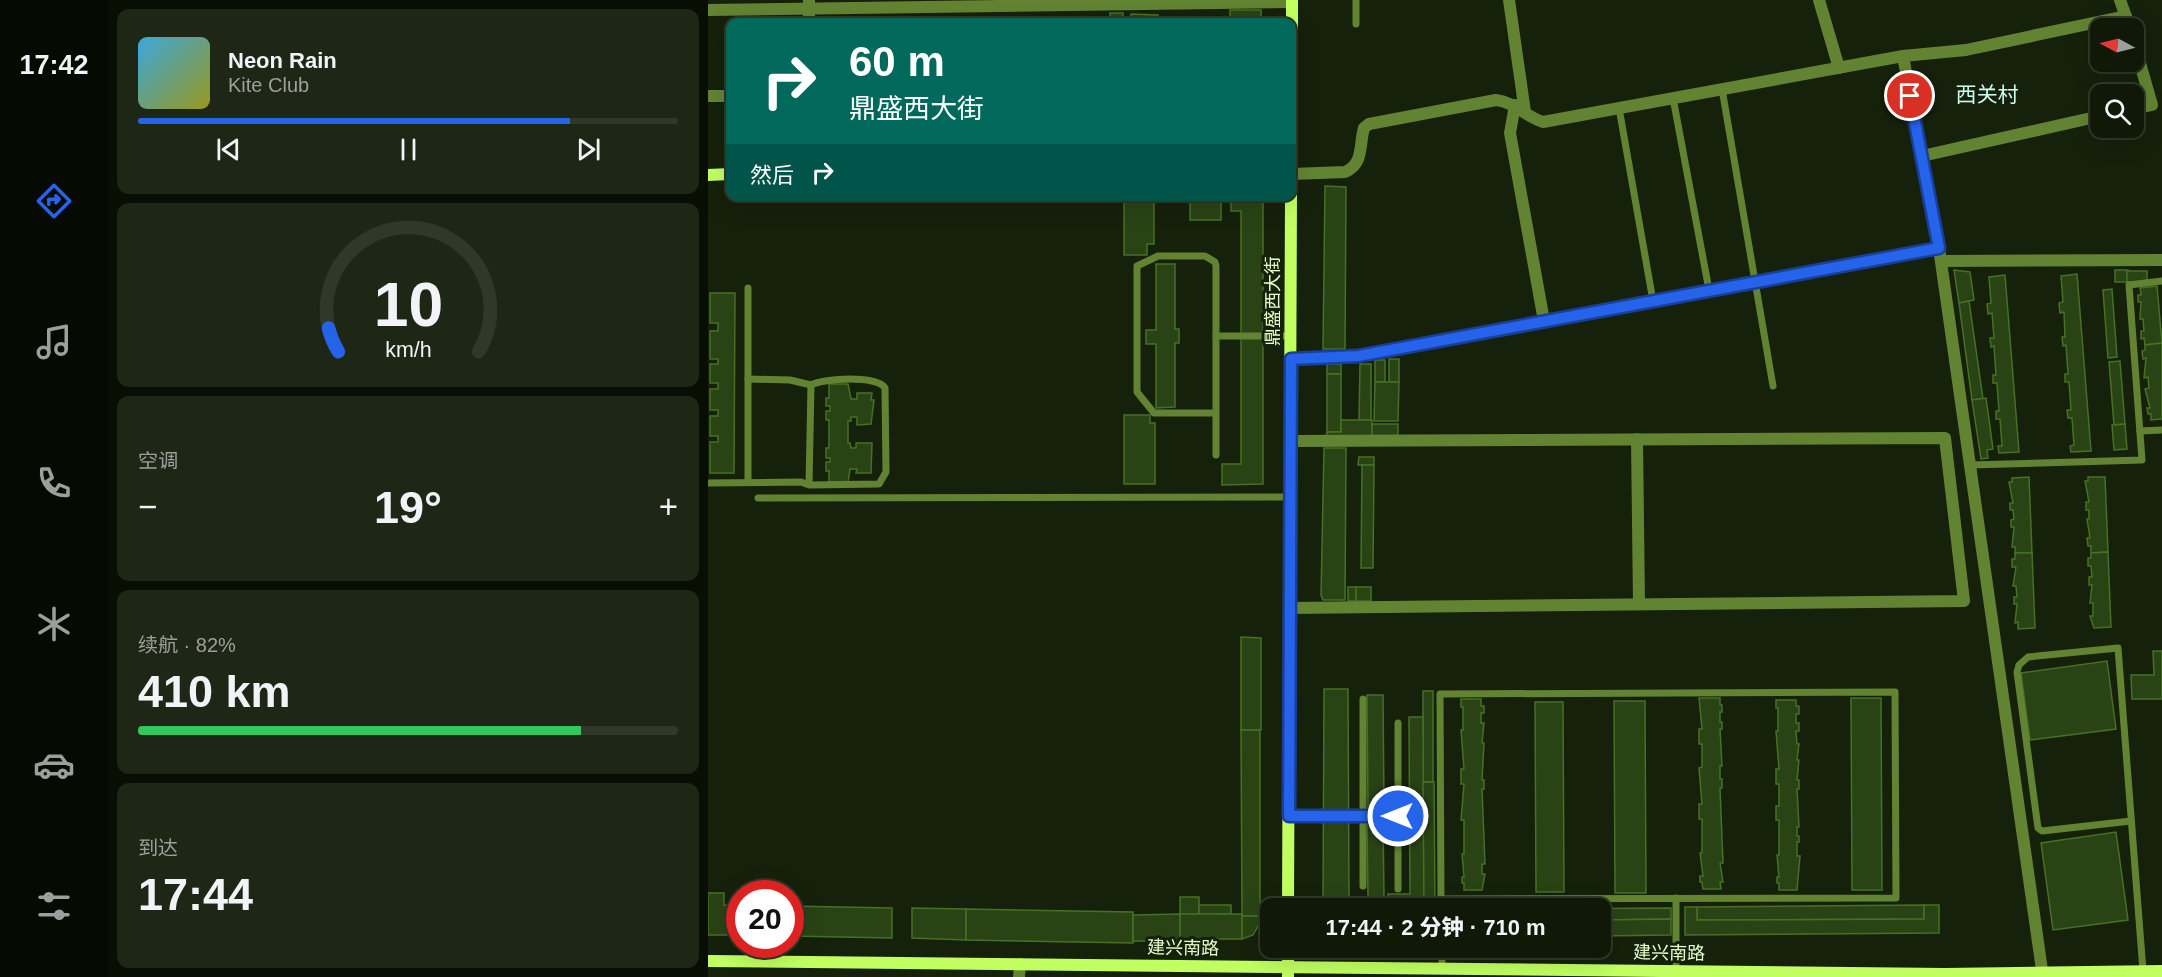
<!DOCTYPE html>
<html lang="zh">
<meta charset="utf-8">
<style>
:root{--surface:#101908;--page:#1e2616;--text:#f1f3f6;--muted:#9ca09c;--line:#303829;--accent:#2563eb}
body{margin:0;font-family:Helvetica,"Noto Sans SC",sans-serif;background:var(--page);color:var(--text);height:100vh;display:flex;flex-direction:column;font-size:22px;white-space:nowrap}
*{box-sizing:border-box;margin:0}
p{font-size:20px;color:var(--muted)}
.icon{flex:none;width:33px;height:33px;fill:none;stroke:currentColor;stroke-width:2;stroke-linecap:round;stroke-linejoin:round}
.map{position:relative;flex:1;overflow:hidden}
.sheet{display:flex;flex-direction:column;gap:9px;padding:9px;background:#090e04;width:600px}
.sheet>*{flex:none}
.banner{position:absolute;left:18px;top:18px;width:570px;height:183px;border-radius:12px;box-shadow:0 6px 24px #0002,0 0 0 2px var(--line);background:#00695c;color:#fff;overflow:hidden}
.needle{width:39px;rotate:277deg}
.controls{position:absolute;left:1382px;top:18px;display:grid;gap:12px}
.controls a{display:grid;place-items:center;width:54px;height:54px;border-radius:12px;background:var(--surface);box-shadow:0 6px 24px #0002,0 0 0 2px var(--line);font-size:30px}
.speed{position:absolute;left:18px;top:880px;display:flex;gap:12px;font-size:30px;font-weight:700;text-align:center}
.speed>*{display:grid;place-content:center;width:78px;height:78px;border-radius:50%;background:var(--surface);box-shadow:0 6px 24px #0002,0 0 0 2px var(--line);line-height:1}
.speed .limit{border:9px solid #d22;background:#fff;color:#111}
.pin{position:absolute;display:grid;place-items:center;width:51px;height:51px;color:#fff;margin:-26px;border:3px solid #fff;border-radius:50%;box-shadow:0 2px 6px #0007}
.me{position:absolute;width:66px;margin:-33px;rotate:270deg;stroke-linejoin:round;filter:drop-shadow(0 0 4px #0008)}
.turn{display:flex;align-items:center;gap:21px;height:126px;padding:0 24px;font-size:27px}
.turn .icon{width:78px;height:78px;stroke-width:2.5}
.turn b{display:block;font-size:42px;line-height:51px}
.then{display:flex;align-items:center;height:57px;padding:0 24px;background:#0003;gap:12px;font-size:22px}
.big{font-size:45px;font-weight:800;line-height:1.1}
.sheet .widget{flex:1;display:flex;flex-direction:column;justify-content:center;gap:9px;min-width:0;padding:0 21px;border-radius:12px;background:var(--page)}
.sheet .dial{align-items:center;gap:0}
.dial svg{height:156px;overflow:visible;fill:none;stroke:var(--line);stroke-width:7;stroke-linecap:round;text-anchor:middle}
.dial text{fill:var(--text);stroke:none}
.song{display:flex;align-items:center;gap:18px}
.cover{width:72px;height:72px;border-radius:9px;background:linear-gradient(135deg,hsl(200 70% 55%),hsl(60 70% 35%))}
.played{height:6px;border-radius:3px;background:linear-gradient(90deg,var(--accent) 80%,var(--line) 80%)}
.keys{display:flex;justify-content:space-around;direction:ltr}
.heat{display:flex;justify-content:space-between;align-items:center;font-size:33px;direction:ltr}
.charge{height:9px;border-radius:4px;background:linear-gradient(90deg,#34c759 82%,var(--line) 0)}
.trip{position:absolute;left:552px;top:898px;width:351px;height:60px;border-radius:12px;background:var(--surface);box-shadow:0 6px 24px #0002,0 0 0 2px var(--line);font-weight:800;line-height:60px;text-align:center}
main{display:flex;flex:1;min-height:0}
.dock{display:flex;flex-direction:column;width:108px;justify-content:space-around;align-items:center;background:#060a03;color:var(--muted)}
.dock .icon{width:42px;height:42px}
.dock .active{color:var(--accent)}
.dock b{font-size:27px;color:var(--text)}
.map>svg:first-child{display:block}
.building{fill:#294315;stroke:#467125;stroke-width:1.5}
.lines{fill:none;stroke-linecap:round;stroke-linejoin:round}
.lane{stroke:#628432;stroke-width:7}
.street{stroke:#628432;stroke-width:12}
.secondary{stroke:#c1ff61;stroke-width:12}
.route-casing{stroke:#184099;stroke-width:15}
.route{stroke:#2563eb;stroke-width:10}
.labels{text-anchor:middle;stroke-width:6;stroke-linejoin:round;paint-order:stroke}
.street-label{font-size:18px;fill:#e6ffca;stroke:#15210b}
.quarter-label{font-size:21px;fill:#ccfff1;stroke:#15210b}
</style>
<main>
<nav class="dock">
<b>17:42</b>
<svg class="icon active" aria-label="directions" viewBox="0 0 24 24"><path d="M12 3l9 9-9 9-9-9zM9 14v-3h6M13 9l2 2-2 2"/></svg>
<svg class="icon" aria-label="music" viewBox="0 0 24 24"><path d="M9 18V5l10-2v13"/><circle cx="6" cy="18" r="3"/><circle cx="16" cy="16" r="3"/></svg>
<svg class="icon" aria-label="phone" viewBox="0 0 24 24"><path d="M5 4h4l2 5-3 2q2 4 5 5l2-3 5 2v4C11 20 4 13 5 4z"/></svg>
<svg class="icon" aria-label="climate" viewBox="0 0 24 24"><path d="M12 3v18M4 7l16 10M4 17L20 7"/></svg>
<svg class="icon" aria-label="car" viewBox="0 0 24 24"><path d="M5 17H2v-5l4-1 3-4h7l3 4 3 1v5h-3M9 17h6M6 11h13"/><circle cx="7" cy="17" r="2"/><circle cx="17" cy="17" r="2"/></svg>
<svg class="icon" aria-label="filters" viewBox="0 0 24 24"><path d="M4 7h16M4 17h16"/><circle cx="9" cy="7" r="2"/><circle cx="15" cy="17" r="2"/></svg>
</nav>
<section class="sheet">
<div class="widget">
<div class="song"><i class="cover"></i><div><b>Neon Rain</b><p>Kite Club</p></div></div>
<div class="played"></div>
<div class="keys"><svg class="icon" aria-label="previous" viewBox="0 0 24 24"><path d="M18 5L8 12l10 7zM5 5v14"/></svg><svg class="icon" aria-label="pause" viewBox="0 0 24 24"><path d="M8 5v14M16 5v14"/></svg><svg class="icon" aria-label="next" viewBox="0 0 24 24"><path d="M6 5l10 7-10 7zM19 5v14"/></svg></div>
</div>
<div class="widget dial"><svg viewBox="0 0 100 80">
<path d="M14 69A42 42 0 1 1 86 69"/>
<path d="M14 69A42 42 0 0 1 9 57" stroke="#2563eb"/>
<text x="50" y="56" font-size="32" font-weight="700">10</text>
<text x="50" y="72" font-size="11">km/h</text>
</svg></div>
<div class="widget"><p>空调</p>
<div class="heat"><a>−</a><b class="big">19°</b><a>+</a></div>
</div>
<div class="widget"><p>续航 · 82%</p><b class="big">410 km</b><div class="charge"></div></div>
<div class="widget"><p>到达</p><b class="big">17:44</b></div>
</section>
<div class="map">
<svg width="1454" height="977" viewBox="0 0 1454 977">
<rect width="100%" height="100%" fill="#15210b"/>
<!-- building -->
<g class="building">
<rect x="522" y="10" width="31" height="12"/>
<rect x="402" y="13" width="13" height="9"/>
<path d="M423,14l27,1v7h-27z"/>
<path d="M617,186l21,1 -1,162h-22z"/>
<path d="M416,196h30v48h-7v11h-23z"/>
<rect x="482" y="196" width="31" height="24"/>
<path d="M523,196h28l4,5v283l-41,1v-21h19v-253h-10z"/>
<path d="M448,264h19v65h4v14h-4v64l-19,1v-64h-10v-14h10z"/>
<path d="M1246,270l16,2 4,28 -15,3z"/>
<path d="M1407,270h13l-1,12h-12z"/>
<rect x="1419" y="271" width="20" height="11"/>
<path d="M1369,274l14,177 -20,1 -1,-6 4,-1 -2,-27h-4l-1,-8h4l-2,-28h-4v-8h3l-2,-29 -3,1 -1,-9h3l-1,-25 -4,1 -1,-10 4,-1 -2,-26z"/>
<path d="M1297,275l14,177 -20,1 -1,-7h4l-2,-27h-4v-8h3l-2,-28h-4v-8h3l-2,-29 -3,1 -1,-9h4l-2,-25 -4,1 -1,-10 4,-1 -2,-26z"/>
<path d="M1449,286l5,57 -17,2 -1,-7 -3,1v-8h3l-1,-12h-3l1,-17h-3v-7h3l-1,-7z"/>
<path d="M1404,289l5,68 -9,1 -5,-68z"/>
<path d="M2,293h25l-1,180h-24v-31h8v-6h-8v-20h8v-6h-8v-21h8v-6h-8v-19h8v-5h-8v-28h8v-8h-8z"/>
<path d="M1261,301l14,98 -11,1 -13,-97z"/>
<path d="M1454,343v76l-11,1v-6h-3l-1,-6h3l-5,-19 4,-1 -1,-11 -4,1 2,-20 -3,1 -1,-8 3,-1v-5z"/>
<rect x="681" y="359" width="10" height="23"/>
<rect x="667" y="360" width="10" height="22"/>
<path d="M1412,361l5,63 -11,1 -5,-63z"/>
<rect x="619" y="364" width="14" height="10"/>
<path d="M652,364h11v56h-12z"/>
<rect x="619" y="374" width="14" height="58"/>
<path d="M667,382h24l-1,39h-24z"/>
<path d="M121,384h19l3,15h6v-6h15l-1,7h3l-3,24 -14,1v-8h-6v4h-3v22h2l1,5h5v-5h16l-1,30h-15l1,-4h-7l-2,13h-19v-11h-3v-9h4v-4h-4v-10h3v-28h-3v-9h4v-5h-4v-8h3z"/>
<path d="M1278,398l7,51 -6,1 1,8 -7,1 -9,-59z"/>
<path d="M416,415h26v8h5v61h-31z"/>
<path d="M633,420h31v17l-46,-1 1,-4h14z"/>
<rect x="664" y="424" width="26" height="13"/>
<path d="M1417,424l2,25 -13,1 -2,-25z"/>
<path d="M616,448h22l-1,152h-22l-2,-5z"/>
<path d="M651,457h15v8h-16z"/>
<path d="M654,465h12l-1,103h-12z"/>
<path d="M1321,477l3,76h-17v-6h-3l2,-20h-3v-7l3,-1 -1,-9h-3v-7h3l-4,-21h3v-4z"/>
<path d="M1380,477h17l3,75 -17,1v-7h-3l-1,-8h3l-3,-19h2v-9h-3v-8h3l-4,-21h3z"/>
<path d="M1400,552l3,75 -17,1 -4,-12h3v-13h-3l2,-18h-3v-8h3l-1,-11h-3v-8h3v-5z"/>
<path d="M1307,553h17l3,75 -17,1v-7l-3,1 2,-19h-3v-7h3l-1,-11h-3l3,-19h-4v-8h3z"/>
<rect x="640" y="587" width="8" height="14"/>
<rect x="648" y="587" width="15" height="14"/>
<path d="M533,637l20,1v92h-20z"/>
<path d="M1445,651h9v48h-30l-1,-24h23z"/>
<path d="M1399,661l9,68 -86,11 -9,-67z"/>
<path d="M616,689h24l1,210h-26z"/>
<rect x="715" y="691" width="10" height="91"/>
<path d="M659,695h16l1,113h-16z"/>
<path d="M991,698h21v7h2v7h-2v10h2v7h-2l2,37h-2v13h2v9h-2l3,75h-3l3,19h-3l1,7h-18l-1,-7h-2v-6h3l-3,-23h2v-34h-3v-15h3l-3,-36 3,-1v-23h-3v-15h3z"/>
<path d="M1143,698h30l1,192h-30z"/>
<path d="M753,699h20v7h3v7h-3v10h3l-2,20h2l-2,37h2v9h-2l3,75h-3v10h3l-3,16h-18v-7h-2v-6h2l-2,-23h2v-34h-3l3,-36h-3v-15h3l-3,-39h2v-23h-2z"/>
<path d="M1068,700h20v6h3v8h-3v9h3v8h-3l1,13h2l-2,16h2l-2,20h2v9h-2l2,38h-2v9h2v6h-2v14h3l-3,34h-18v-7h-2v-6h2l-2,-22h2v-35h-3v-14h3v-22h-3v-15h3l-3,-38h2v-23h-2z"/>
<path d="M906,701h31l1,192h-31z"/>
<path d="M827,702h28l1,190h-28z"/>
<path d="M701,717h14l1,189h-36v-12h22z"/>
<path d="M533,730h19v186h-18z"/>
<path d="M715,782h11l1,125 -11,1z"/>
<path d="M659,823h16l1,74h-16z"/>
<path d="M1408,832l12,88 -75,10 -12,-87z"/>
<path d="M0,893h16v12l16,1v29h-32z"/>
<path d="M472,897h19v18l-19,-1z"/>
<rect x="620" y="899" width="21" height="10"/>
<path d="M491,905h32v9l-32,1z"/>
<path d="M1216,905v14l-227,1v-13z"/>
<path d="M1216,905h15v28l-254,2v-28h12v13l227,-1z"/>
<path d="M82,906l102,2v30l-102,-2z"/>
<path d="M204,908l54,1v31l-54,-2z"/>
<path d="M963,908v11l-71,1v-11h-89z"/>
<path d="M258,909l167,3v31l-167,-3z"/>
<path d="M472,914v27h-47v-26z"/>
<rect x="472" y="914" width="62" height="25"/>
<path d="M534,916h18l1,5 -8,14 -11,4z"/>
<path d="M963,919v16l-71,1v-16z"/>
</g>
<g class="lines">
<!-- lane -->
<g class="lane">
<path d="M648,0v24"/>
<path d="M1014,89l51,297"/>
<path d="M965,98l36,192"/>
<path d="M911,108l34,193"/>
<path d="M508,336h75"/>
<path d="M40,379l42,1 21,5"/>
<path d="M508,413h-62l-17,-21v-126l21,-10h47l10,6 1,4v189"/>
<path d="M1432,431l22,-1"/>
<path d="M1262,465l172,-5 -13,-175 33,-4"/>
<path d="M40,482v-194"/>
<path d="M0,483l93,-1 8,3 70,-1 7,-12 -1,-84c-8,-13 -61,-10 -74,-3l-2,100"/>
<path d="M50,498l532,-1"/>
<path d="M655,699v187"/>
<path d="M690,723v166"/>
<path d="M581,816h109"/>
<path d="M1423,821l-89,10 -4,-3 -21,-156 2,-7 9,-8 90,-9 25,323"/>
<path d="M968,898v73"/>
<path d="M733,899l455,-1 -1,-206 -455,2 1,205 1,10"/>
<path d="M734,948v21"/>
</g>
<!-- street -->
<g class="street">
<path d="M101,0v22"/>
<path d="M801,0l16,112"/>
<path d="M1111,0l20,68"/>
<path d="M1412,0l10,28"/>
<path d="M0,10l584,-8"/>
<path d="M1425,39l19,66 -19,4"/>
<path d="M1195,56l36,192 104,729"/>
<path d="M0,96h22"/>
<path d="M807,105l-5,28 34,188"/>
<path d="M1214,156l178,-40"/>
<path d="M584,174l53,-2c19,-8 14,-27 19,-44l5,-4 127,-24c19,2 30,17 47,22l360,-66 63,-6 160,-34"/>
<path d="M1233,261l221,-1"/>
<path d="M583,359l67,-3 581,-108"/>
<path d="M929,439l2,165"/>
<path d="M582,608l674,-7 -19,-163 -654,3"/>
<path d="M311,977l1,-13"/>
</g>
<!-- secondary -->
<g class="secondary">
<path d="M584,111v-111"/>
<path d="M0,175l22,-1"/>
<path d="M580,909l3,-713"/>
<path d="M0,961l1237,13 217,-3"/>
<path d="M580,977v-29"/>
</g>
</g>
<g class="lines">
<!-- route casing -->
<g class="route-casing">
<path id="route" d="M690,816h-109l2,-457 67,-3 581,-108 -29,-152"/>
</g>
<!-- route -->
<use href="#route" class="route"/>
</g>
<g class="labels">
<!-- street labels -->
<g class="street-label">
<text transform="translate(565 301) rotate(-90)" y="6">鼎盛西大街</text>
<text transform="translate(475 948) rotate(1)" y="6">建兴南路</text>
<text transform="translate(961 953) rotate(1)" y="6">建兴南路</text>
</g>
<!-- quarter labels -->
<g class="quarter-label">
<text x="1279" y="102">西关村</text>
</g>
</g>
</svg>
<div class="controls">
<a><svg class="needle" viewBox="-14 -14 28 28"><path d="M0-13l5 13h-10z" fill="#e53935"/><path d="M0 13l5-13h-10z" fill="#9ca09c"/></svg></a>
<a><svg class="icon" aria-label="search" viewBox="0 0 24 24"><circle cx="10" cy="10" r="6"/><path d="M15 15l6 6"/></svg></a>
</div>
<div class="speed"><div class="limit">20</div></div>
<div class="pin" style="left:1202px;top:96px;background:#d93025"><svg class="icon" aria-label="arrive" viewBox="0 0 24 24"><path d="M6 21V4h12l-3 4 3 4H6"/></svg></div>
<svg class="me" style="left:690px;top:816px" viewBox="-20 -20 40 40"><circle r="17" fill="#2563eb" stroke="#fff" stroke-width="3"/><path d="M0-11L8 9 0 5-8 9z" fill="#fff"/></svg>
<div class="trip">17:44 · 2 分钟 · 710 m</div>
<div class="banner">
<div class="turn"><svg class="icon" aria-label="right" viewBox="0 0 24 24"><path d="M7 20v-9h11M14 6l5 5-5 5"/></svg><div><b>60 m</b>鼎盛西大街</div></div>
<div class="then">然后<svg class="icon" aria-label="right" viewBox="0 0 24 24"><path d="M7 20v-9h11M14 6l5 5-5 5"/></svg></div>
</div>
</div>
</main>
